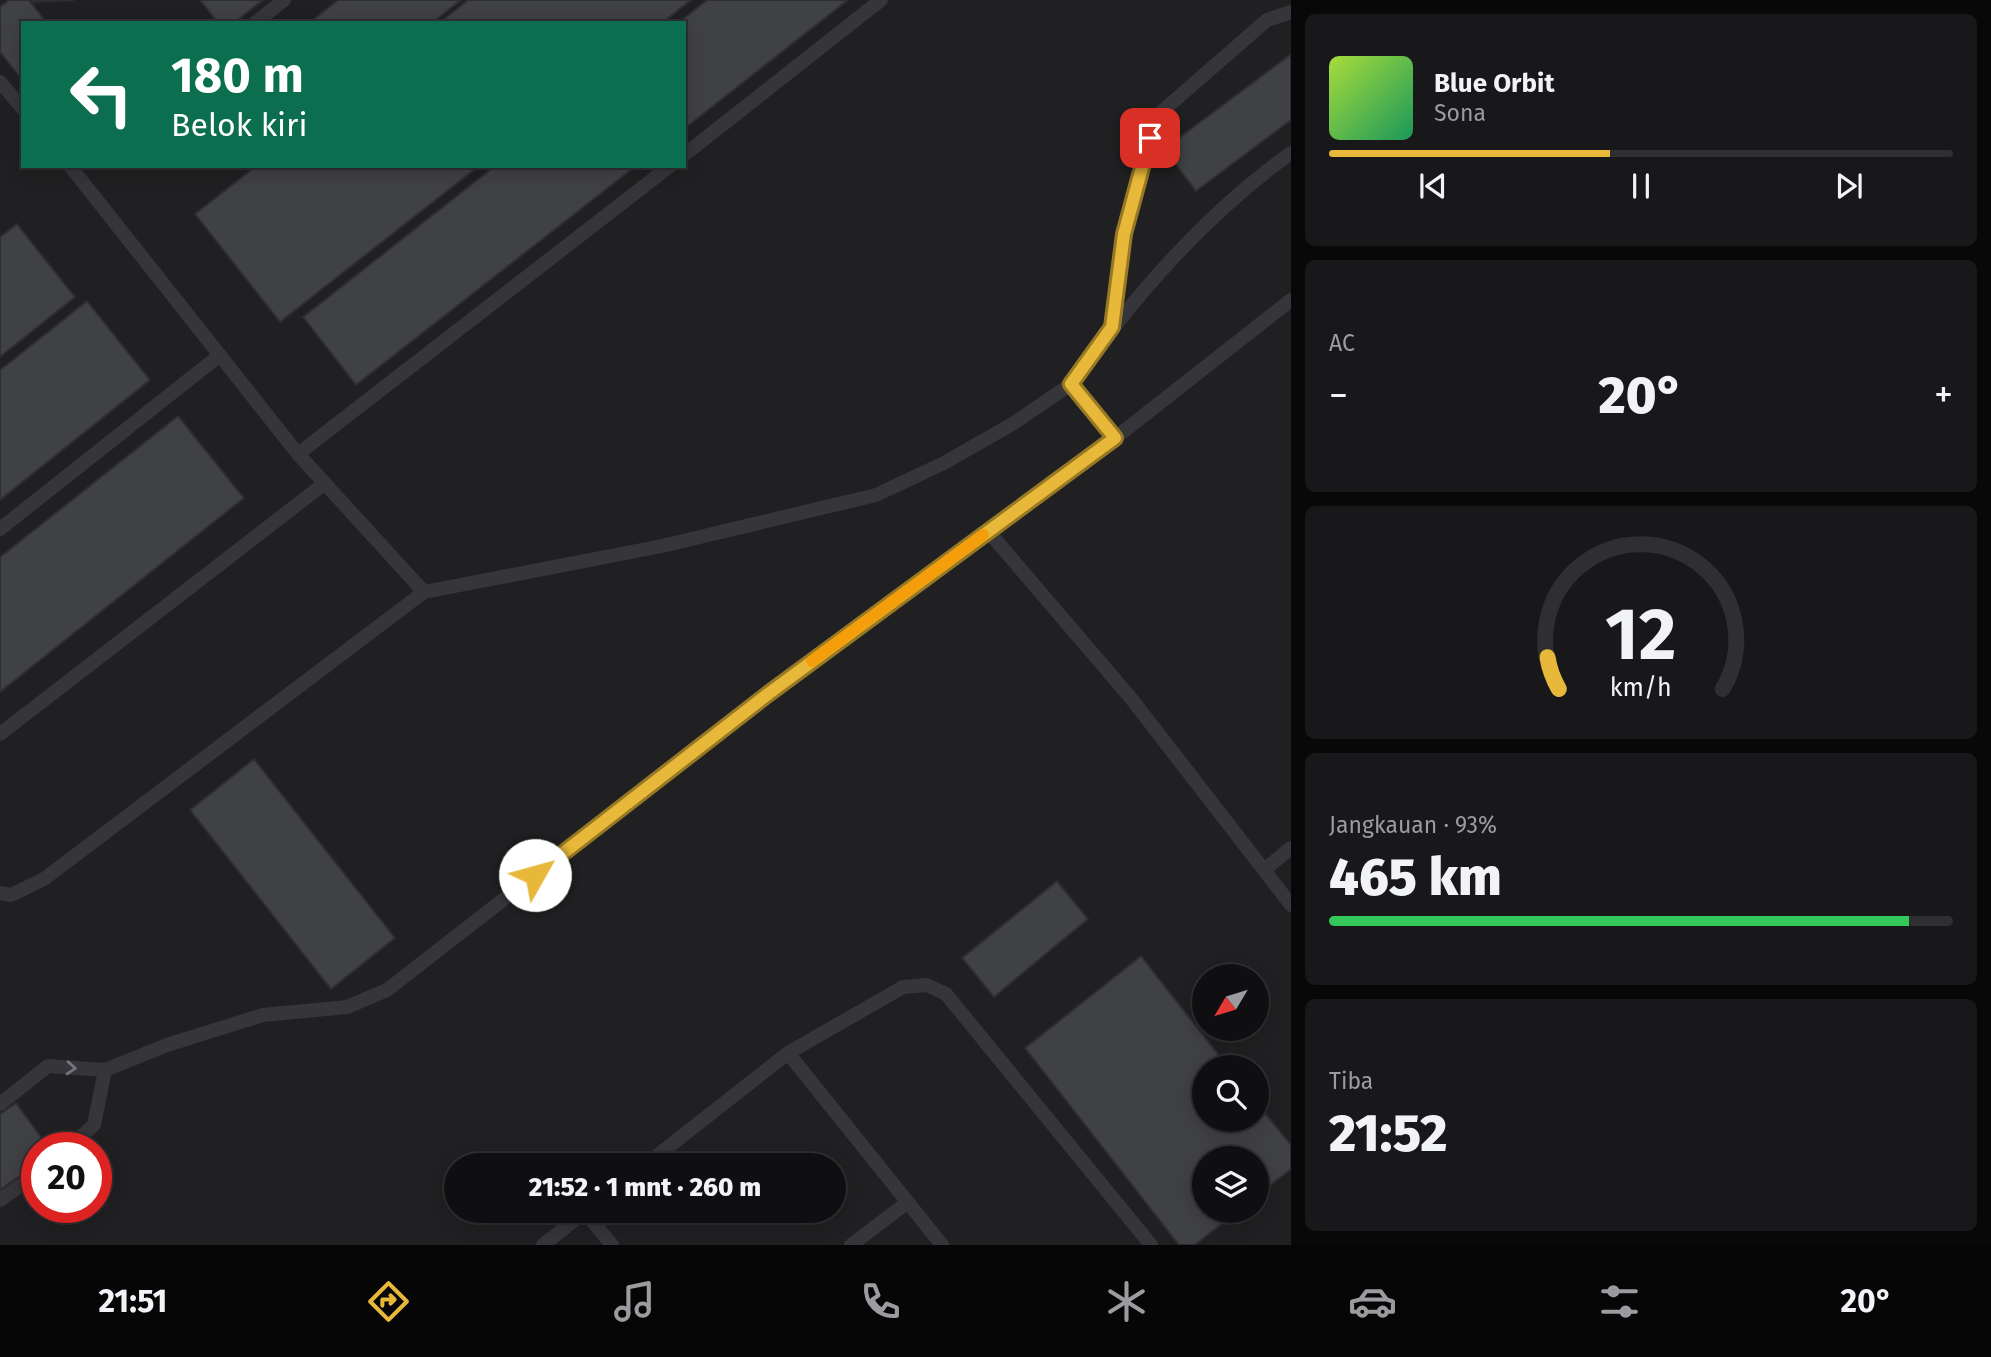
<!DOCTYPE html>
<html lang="id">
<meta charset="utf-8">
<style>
:root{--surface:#0f0e10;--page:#181719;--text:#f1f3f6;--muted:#9b9c9f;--line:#2f2e30;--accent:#e7b839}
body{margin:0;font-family:"Fira Sans",sans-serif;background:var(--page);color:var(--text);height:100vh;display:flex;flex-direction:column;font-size:26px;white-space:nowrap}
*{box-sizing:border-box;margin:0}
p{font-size:23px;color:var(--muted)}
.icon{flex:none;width:38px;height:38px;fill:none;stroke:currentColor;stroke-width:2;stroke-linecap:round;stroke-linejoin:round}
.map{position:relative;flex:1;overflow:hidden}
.side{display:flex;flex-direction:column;gap:14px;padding:14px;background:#080809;width:700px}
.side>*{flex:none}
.guide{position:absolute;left:21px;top:21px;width:665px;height:147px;border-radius:0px;box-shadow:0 4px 18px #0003,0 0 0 2px var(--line);background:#0b6e4f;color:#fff;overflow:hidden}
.needle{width:46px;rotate:232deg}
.controls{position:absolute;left:1192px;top:964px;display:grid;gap:14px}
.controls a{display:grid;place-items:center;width:77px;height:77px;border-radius:50%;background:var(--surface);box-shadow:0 4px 18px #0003,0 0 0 2px var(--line);font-size:35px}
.speed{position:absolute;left:21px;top:1132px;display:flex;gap:14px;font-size:35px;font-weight:700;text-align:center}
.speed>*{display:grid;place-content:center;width:91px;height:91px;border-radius:50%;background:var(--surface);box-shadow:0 4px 18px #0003,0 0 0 2px var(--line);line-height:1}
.speed .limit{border:10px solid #d22;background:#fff;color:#111}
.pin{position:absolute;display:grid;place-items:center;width:60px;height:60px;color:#fff;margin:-30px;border-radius:14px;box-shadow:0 4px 10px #0006}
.me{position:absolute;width:77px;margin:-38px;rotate:52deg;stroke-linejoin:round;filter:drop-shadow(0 0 5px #0008)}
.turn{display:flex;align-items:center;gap:24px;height:147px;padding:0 35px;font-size:32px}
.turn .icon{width:91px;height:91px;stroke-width:2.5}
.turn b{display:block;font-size:49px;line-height:60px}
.big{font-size:52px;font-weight:800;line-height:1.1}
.side .widget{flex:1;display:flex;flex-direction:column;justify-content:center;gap:10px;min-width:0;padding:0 24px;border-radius:10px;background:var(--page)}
.side .dial{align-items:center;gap:0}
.dial svg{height:182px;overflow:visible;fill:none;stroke:var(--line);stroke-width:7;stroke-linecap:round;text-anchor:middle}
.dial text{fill:var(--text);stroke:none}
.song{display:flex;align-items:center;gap:21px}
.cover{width:84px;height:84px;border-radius:10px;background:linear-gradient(135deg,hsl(80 70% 55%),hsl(150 70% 35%))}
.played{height:7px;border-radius:4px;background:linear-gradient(90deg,var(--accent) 45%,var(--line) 45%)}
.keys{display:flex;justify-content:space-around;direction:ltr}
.heat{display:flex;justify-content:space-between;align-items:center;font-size:38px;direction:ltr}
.charge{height:10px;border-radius:5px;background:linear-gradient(90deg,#34c759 93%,var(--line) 0)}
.trip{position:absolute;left:444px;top:1153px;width:402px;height:70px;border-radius:35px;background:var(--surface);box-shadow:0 4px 18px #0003,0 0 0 2px var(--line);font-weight:800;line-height:70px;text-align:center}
.dock{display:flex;height:112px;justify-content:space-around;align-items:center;background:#060606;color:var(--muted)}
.dock .icon{width:49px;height:49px}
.dock .on{color:var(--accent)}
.dock b{font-size:32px;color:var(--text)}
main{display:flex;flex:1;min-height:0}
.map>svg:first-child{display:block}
.built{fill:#202022;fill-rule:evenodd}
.building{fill:#404145;stroke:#2e2e31;stroke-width:2}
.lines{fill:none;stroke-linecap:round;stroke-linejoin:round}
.lane{stroke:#35353a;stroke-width:14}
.oneway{stroke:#73757e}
.route-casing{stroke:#967825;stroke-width:18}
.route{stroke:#e7b839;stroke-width:12}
.slow{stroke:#f59e0b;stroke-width:12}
</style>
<main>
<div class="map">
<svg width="1291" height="1245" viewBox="0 0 1291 1245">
<rect width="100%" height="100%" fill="#141315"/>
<!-- built -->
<path class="built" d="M0,0h1291v1245h-1291zM23,23h661v143h-661zM1204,976h52v53h-52zM1204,1068h52v52h-52zM37,1148h59v60h-59zM1204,1158h52v53h-52zM457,1166h378v45h-378z"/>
<!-- building -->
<g class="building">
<path d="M9,0h20l18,23h-24v58l-23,-29v-45z"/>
<path d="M32,0h42l-42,2z"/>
<path d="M200,0h63l-29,23h-16z"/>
<path d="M338,0h123l-29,23h-123z"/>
<path d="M468,0h223l-29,23h-223z"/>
<path d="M707,0h141l-164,129v-106h-6z"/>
<path d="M1291,54v66l-95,71 -32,-42z"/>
<path d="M256,166h223l-199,156 -85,-108z"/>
<path d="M495,166h141l-280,219 -53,-68z"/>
<path d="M17,224l58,73 -75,60v-120z"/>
<path d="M87,301l63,79 -150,120v-130z"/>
<path d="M178,416l66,82 -244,194v-135z"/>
<path d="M254,759l141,179 -64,51 -141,-179z"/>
<path d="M1057,881l31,38 -94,78 -32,-39z"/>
<path d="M1141,956l88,112h-25v52h52v-18l35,43v24l-35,28v-39h-52v53h34l-43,34h-16l-154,-197z"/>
<path d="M16,1103l33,45h-12v16l-37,26v-76z"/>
</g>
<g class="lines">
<!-- lane -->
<g class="lane">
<path d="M255,23l29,-23"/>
<path d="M0,82l23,27"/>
<path d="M684,155l197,-155"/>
<path d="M70,166l228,288 126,138 238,-46 214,-51 68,-32 70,-40 57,-39 44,54"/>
<path d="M1112,327l12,-93 17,-72 18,-48 108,-94 24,-8"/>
<path d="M1071,384c62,-86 133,-169 220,-231"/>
<path d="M298,454l372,-288"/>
<path d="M0,529l220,-174"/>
<path d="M988,531l142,166 134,173 27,-22"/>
<path d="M0,734l325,-251"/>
<path d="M1264,870l27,35"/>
<path d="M0,893l11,2 33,-16 380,-287"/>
<path d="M788,1053l154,192"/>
<path d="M0,1104l48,-38 57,4 62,-25 96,-30 84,-8 40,-17 381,-296 347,-256 176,-138"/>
<path d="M68,1148l26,-23 11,-55"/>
<path d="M644,1166l144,-113 115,-66 24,-2 19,9 205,251"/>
<path d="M0,1200l37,-26"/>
<path d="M585,1212l27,33"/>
<path d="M543,1245l43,-34"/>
<path d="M851,1245l57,-43"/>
</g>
</g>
<!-- one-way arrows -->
<defs><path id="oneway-chevron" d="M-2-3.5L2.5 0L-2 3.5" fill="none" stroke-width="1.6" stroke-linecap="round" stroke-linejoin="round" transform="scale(1.75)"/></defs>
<use class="oneway" href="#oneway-chevron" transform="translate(71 1068) rotate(4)"/>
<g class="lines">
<!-- route casing -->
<g class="route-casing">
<path id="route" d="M535,875l233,-181 347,-256 -44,-54 41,-57 12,-93 26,-96"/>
</g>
<!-- route -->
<use href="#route" class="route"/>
<!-- slow -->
<path class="slow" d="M812,661l171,-126"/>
</g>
</svg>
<div class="controls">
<a><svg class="needle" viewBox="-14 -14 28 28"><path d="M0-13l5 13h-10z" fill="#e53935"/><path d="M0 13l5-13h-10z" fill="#9b9c9f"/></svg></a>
<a><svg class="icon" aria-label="search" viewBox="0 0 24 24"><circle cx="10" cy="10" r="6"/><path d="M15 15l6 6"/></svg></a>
<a><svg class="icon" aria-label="layers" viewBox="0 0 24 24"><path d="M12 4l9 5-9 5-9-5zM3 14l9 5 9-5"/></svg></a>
</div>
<div class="speed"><div class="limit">20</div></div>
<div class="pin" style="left:1150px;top:138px;background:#d93025"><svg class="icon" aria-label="arrive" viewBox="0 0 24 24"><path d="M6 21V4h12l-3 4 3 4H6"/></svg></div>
<svg class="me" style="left:535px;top:875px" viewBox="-20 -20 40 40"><circle r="19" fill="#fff"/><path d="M0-13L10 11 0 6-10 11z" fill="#e7b839"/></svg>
<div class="trip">21:52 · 1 mnt · 260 m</div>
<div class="guide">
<div class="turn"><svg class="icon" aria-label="left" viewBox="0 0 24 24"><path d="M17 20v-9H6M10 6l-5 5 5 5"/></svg><div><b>180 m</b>Belok kiri</div></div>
</div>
</div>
<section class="side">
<div class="widget">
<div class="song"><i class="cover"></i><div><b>Blue Orbit</b><p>Sona</p></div></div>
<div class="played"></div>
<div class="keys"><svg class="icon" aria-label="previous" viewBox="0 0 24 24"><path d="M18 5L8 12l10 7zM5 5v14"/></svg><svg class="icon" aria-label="pause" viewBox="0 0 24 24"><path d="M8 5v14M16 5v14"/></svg><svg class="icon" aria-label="next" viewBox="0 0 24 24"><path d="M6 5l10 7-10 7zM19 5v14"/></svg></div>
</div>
<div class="widget"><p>AC</p>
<div class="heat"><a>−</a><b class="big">20°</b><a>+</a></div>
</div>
<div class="widget dial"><svg viewBox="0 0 100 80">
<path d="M14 69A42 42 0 1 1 86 69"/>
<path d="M14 69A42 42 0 0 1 9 55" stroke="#e7b839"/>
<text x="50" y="56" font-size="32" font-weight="700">12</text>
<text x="50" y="72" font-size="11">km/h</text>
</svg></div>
<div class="widget"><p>Jangkauan · 93%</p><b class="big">465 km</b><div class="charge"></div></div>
<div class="widget"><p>Tiba</p><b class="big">21:52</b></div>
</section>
</main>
<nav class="dock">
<b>21:51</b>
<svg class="icon on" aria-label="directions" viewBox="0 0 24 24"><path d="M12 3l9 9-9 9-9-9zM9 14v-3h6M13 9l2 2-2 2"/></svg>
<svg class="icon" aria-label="music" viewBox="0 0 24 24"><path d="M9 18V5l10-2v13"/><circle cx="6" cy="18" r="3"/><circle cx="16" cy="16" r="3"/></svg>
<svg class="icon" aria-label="phone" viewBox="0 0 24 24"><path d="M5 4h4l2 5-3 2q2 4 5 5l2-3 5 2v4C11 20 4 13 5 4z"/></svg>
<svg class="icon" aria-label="climate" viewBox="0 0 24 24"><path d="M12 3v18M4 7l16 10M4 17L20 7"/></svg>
<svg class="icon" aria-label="car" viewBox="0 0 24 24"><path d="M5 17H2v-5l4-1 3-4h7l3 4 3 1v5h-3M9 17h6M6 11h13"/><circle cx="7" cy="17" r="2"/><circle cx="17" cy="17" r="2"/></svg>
<svg class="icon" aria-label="filters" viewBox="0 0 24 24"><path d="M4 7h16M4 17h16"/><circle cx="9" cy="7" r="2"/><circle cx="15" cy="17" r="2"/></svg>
<b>20°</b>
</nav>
